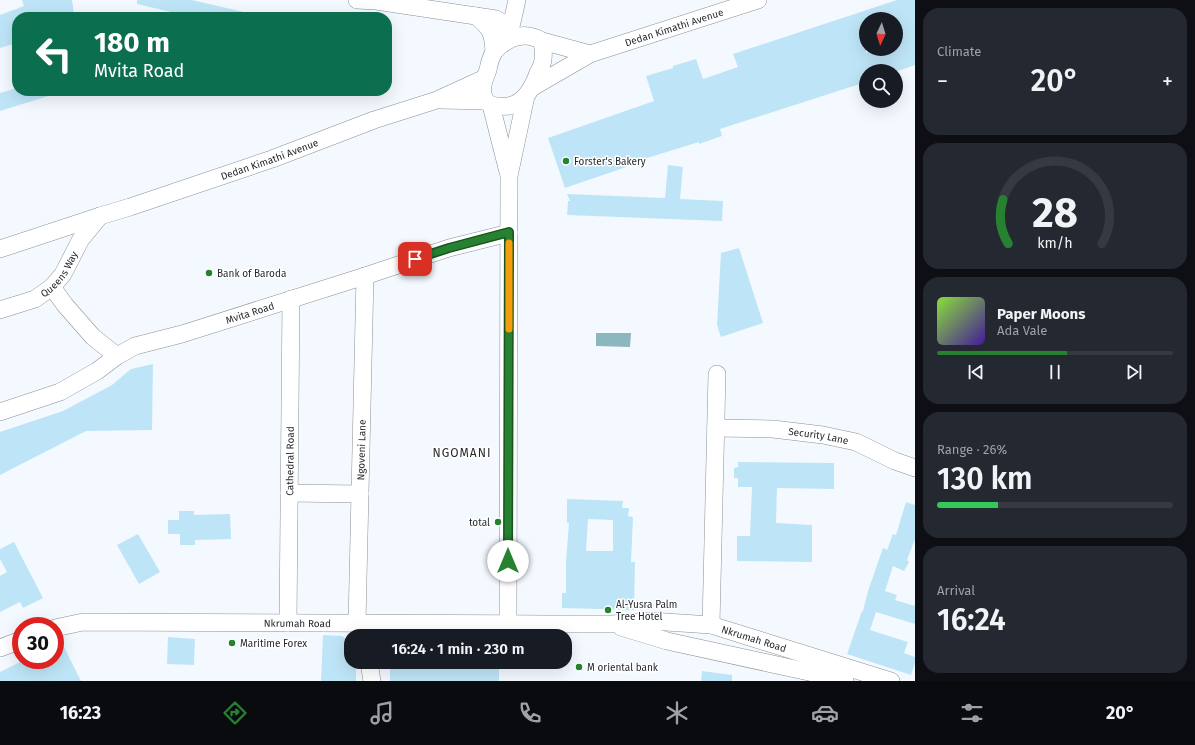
<!DOCTYPE html>
<meta charset="utf-8">
<style>
:root{--surface:#171b24;--page:#242831;--text:#f1f3f6;--muted:#9ea1a6;--line:#363941;--accent:#268131}
body{margin:0;font-family:"Fira Sans",sans-serif;background:var(--page);color:var(--text);height:100vh;display:flex;flex-direction:column;font-size:15px;white-space:nowrap}
*{box-sizing:border-box;margin:0}
p{font-size:13px;color:var(--muted)}
.icon{flex:none;width:22px;height:22px;fill:none;stroke:currentColor;stroke-width:2;stroke-linecap:round;stroke-linejoin:round}
.map{position:relative;flex:1;overflow:hidden}
.side{display:flex;flex-direction:column;gap:8px;padding:8px;background:#0d0f14;width:280px}
.side>*{flex:none}
.banner{position:absolute;left:12px;top:12px;width:380px;height:84px;border-radius:16px;box-shadow:0 4px 16px #0002;background:#0b6e4f;color:#fff;overflow:hidden}
.needle{width:26px;rotate:184deg}
.controls{position:absolute;left:859px;top:12px;display:grid;gap:8px}
.controls a{display:grid;place-items:center;width:44px;height:44px;border-radius:50%;background:var(--surface);box-shadow:0 4px 16px #0002;font-size:20px}
.speed{position:absolute;left:12px;top:617px;display:flex;gap:8px;font-size:20px;font-weight:700;text-align:center}
.speed>*{display:grid;place-content:center;width:52px;height:52px;border-radius:50%;background:var(--surface);box-shadow:0 4px 16px #0002;line-height:1}
.speed .limit{border:6px solid #d22;background:#fff;color:#111}
.pin{position:absolute;display:grid;place-items:center;width:34px;height:34px;color:#fff;margin:-17px;border-radius:8px;box-shadow:0 2px 6px #0006}
.me{position:absolute;width:44px;margin:-22px;rotate:0deg;stroke-linejoin:round;filter:drop-shadow(0 0 3px #0008)}
.turn{display:flex;align-items:center;gap:14px;height:84px;padding:0 16px;font-size:18px}
.turn .icon{width:52px;height:52px;stroke-width:2.5}
.turn b{display:block;font-size:28px;line-height:34px}
.big{font-size:30px;font-weight:600;line-height:1.1}
.side .widget{flex:1;display:flex;flex-direction:column;justify-content:center;gap:6px;min-width:0;padding:0 14px;border-radius:16px;background:var(--page)}
.side .dial{align-items:center;gap:0}
.dial svg{height:104px;overflow:visible;fill:none;stroke:var(--line);stroke-width:7;stroke-linecap:round;text-anchor:middle}
.dial text{fill:var(--text);stroke:none}
.song{display:flex;align-items:center;gap:12px}
.cover{width:48px;height:48px;border-radius:6px;background:linear-gradient(135deg,hsl(90 70% 55%),hsl(260 70% 35%))}
.played{height:4px;border-radius:2px;background:linear-gradient(90deg,var(--accent) 55%,var(--line) 55%)}
.keys{display:flex;justify-content:space-around;direction:ltr}
.heat{display:flex;justify-content:space-between;align-items:center;font-size:22px;direction:ltr}
.charge{height:6px;border-radius:3px;background:linear-gradient(90deg,#34c759 26%,var(--line) 0)}
.trip{position:absolute;left:344px;top:629px;width:228px;height:40px;border-radius:16px;background:var(--surface);box-shadow:0 4px 16px #0002;font-weight:600;line-height:40px;text-align:center}
.tab-bar{display:flex;height:64px;justify-content:space-around;align-items:center;background:#090b0e;color:var(--muted)}
.tab-bar .icon{width:28px;height:28px}
.tab-bar .on{color:var(--accent)}
.tab-bar b{font-size:18px;color:var(--text)}
main{display:flex;flex:1;min-height:0}
.map>svg:first-child{display:block}
.water{fill:#8cb7bd}
.building{fill:#bee5f7;fill-rule:evenodd}
.lines{fill:none;stroke-linecap:round;stroke-linejoin:round}
.minor-casing{stroke:#8b9094;stroke-width:18}
.minor{stroke:#fff;stroke-width:17}
.route-casing{stroke:#195420;stroke-width:10}
.route{stroke:#268131;stroke-width:7}
.slow{stroke:#f59e0b;stroke-width:7}
.poi-dot{fill:#268131;stroke:#fff;stroke-width:1.5}
.labels{text-anchor:middle;stroke-width:3;stroke-linejoin:round;paint-order:stroke}
.street-label{font-size:10px;fill:#27292b;stroke:#fff}
.poi-label{font-size:10px;fill:#27292b;stroke:#fff;text-anchor:start}
.quarter-label{font-size:12px;letter-spacing:1px;fill:#27292b;stroke:#fff}
</style>
<main>
<div class="map">
<svg width="915" height="681" viewBox="0 0 915 681">
<rect width="100%" height="100%" fill="#f4f9ff"/>
<!-- water -->
<path class="water" d="M596,333h35l-1,14 -34,-1z"/>
<!-- building -->
<g class="building">
<path d="M22,0h50l2,14 -4,3h-53v26l-17,5v-33l24,-9z"/>
<path d="M137,0h55l56,13v4h-55l-56,-13z"/>
<path d="M897,0h18v65l-17,6h-32v11l-146,47 2,7 -23,8v-2l-65,20h7l-76,26 -17,-50 106,-37 -8,-25 27,-8v-2l23,-7 7,20 35,-12 -5,-13zM866,19h30v30h-17l-13,4z"/>
<path d="M17,88v3h41v2l-58,18v-18z"/>
<path d="M668,165l15,2 -3,32 43,2 -1,20 -155,-6 1,-14h2l-3,-7 98,4z"/>
<path d="M739,248l24,75 -42,14 -4,-12 4,-72z"/>
<path d="M153,364l-1,66 -66,1 -86,44v-43l63,-21 49,-26 19,-16z"/>
<path d="M738,462l96,1v26l-57,-1 -1,35 36,2v37l-75,-1v-25h13l2,-49h-14v-9h-4v-10l4,-1z"/>
<path d="M567,499l56,2 -1,7h7l-1,8 5,1 -2,45h4l-1,48 -72,-2v-15h4v-32l3,-38h-2zM588,519l25,1v31h-27z"/>
<path d="M906,502l9,3v34l-8,21 2,2 -5,9 -11,-5 -8,25 12,4 -2,5 20,6v18l-39,-12 -6,18 38,12 -4,11 11,4v6l-4,12 -64,-21 15,-43h1l5,-20 15,-43 4,2 6,-16 3,1z"/>
<path d="M179,511h15v4l36,-1 1,25 -36,1v5h-15v-11h-12v-14h11z"/>
<path d="M138,534l22,38 -21,12 -22,-39z"/>
<path d="M14,542l29,56 -20,10 -3,-6 -20,10v-36l7,-4 -7,-13v-10z"/>
<path d="M323,635l19,1 9,7v19h5v19h-35z"/>
<path d="M59,637l22,44h-81v-9l24,-12h31v-22z"/>
<path d="M168,637l27,2 -1,26 -27,-1z"/>
<rect x="390" y="662" width="109" height="19"/>
<path d="M702,671l30,4v6h-31z"/>
</g>
<g class="lines">
<!-- minor casing -->
<g class="minor-casing">
<g id="minor">
<path d="M357,0l19,1 120,18 7,4 1,2 1,17"/>
<path d="M476,16c15,12 17,17 18,36"/>
<path d="M508,40l9,-40"/>
<path d="M542,41c1,6 2,12 1,18 0,5 -3,10 -5,14 -6,17 -17,36 -38,33 -5,0 -10,0 -14,-5 -7,-10 -2,-21 2,-31 1,-6 3,-13 6,-18 1,-2 4,-4 6,-6 13,-11 27,-14 42,-5l48,13"/>
<path id="s1" d="M533,87l57,-33 168,-54"/>
<path d="M441,100l45,1"/>
<path d="M491,105l17,67"/>
<path id="s2" d="M0,249l100,-33 30,-9 142,-48 102,-39 63,-20 46,-21"/>
<path d="M52,287l13,18 28,32 24,19"/>
<path id="s3" d="M0,310l35,-11 17,-12 11,-13 18,-35 19,-23"/>
<path id="s4" d="M0,412l60,-20 37,-21 20,-15 18,-10 47,-12 183,-58 84,-28 60,-15"/>
<path id="s5" d="M716,428l57,1 50,6 33,7 39,19 20,7"/>
<path d="M289,493l71,1"/>
<path id="s6" d="M288,623l3,-324"/>
<path d="M508,624l1,-448 17,-80"/>
<path d="M711,625l6,-251"/>
<path d="M621,627l46,14 165,36 13,4"/>
<path id="s7" d="M55,628l28,-6 462,2h67l39,-3 60,4 180,56"/>
<path id="s8" d="M362,636l-5,-13 8,-347"/>
<path d="M0,648l21,-8"/>
<path d="M369,662l3,19"/>
</g>
</g>
<!-- minor -->
<use href="#minor" class="minor"/>
</g>
<g class="lines">
<!-- route casing -->
<g class="route-casing">
<path id="route" d="M415,259l34,-11 60,-16 -1,329"/>
</g>
<!-- route -->
<use href="#route" class="route"/>
<!-- slow -->
<path class="slow" d="M509,329v-86"/>
</g>
<!-- markers -->
<g class="poi-dot">
<circle cx="566" cy="161" r="4"/>
<circle cx="209" cy="273" r="4"/>
<circle cx="498" cy="522" r="4"/>
<circle cx="608" cy="610" r="4"/>
<circle cx="232" cy="643" r="4"/>
<circle cx="579" cy="667" r="4"/>
</g>
<g class="labels">
<!-- street labels -->
<g class="street-label">
<text dy="4" stroke="none"><textPath href="#s1" startOffset="154">Dedan Kimathi Avenue</textPath></text>
<text dy="4" stroke="none"><textPath href="#s2" startOffset="284">Dedan Kimathi Avenue</textPath></text>
<text dy="4" stroke="none"><textPath href="#s3" startOffset="72">Queens Way</textPath></text>
<text dy="4" stroke="none"><textPath href="#s4" startOffset="271">Mvita Road</textPath></text>
<text dy="4" stroke="none"><textPath href="#s5" startOffset="103">Security Lane</textPath></text>
<text dy="4" stroke="none"><textPath href="#s8" startOffset="187">Ngoveni Lane</textPath></text>
<text dy="4" stroke="none"><textPath href="#s6" startOffset="162">Cathedral Road</textPath></text>
<text dy="4" stroke="none"><textPath href="#s7" startOffset="243">Nkrumah Road</textPath></text>
<text dy="4" stroke="none"><textPath href="#s7" startOffset="702">Nkrumah Road</textPath></text>
</g>
<!-- poi labels -->
<g class="poi-label">
<text x="574" y="165">Forster's Bakery</text>
<text x="217" y="277">Bank of Baroda</text>
<text x="490" y="526" text-anchor="end">total</text>
<text x="616" y="608">Al-Yusra Palm<tspan x="616" dy="12">Tree Hotel</tspan></text>
<text x="240" y="647">Maritime Forex</text>
<text x="587" y="671">M oriental bank</text>
</g>
<!-- quarter labels -->
<g class="quarter-label">
<text x="462" y="457">NGOMANI</text>
</g>
</g>
</svg>
<div class="controls">
<a><svg class="needle" viewBox="-14 -14 28 28"><path d="M0-13l5 13h-10z" fill="#e53935"/><path d="M0 13l5-13h-10z" fill="#9ea1a6"/></svg></a>
<a><svg class="icon" aria-label="search" viewBox="0 0 24 24"><circle cx="10" cy="10" r="6"/><path d="M15 15l6 6"/></svg></a>
</div>
<div class="speed"><div class="limit">30</div></div>
<div class="pin" style="left:415px;top:259px;background:#d93025"><svg class="icon" aria-label="arrive" viewBox="0 0 24 24"><path d="M6 21V4h12l-3 4 3 4H6"/></svg></div>
<svg class="me" style="left:508px;top:561px" viewBox="-20 -20 40 40"><circle r="19" fill="#fff"/><path d="M0-13L10 11 0 6-10 11z" fill="#268131"/></svg>
<div class="trip">16:24 · 1 min · 230 m</div>
<div class="banner">
<div class="turn"><svg class="icon" aria-label="left" viewBox="0 0 24 24"><path d="M17 20v-9H6M10 6l-5 5 5 5"/></svg><div><b>180 m</b>Mvita Road</div></div>
</div>
</div>
<section class="side">
<div class="widget"><p>Climate</p>
<div class="heat"><a>−</a><b class="big">20°</b><a>+</a></div>
</div>
<div class="widget dial"><svg viewBox="0 0 100 80">
<path d="M14 69A42 42 0 1 1 86 69"/>
<path d="M14 69A42 42 0 0 1 10 35" stroke="#268131"/>
<text x="50" y="56" font-size="32" font-weight="700">28</text>
<text x="50" y="72" font-size="11">km/h</text>
</svg></div>
<div class="widget">
<div class="song"><i class="cover"></i><div><b>Paper Moons</b><p>Ada Vale</p></div></div>
<div class="played"></div>
<div class="keys"><svg class="icon" aria-label="previous" viewBox="0 0 24 24"><path d="M18 5L8 12l10 7zM5 5v14"/></svg><svg class="icon" aria-label="pause" viewBox="0 0 24 24"><path d="M8 5v14M16 5v14"/></svg><svg class="icon" aria-label="next" viewBox="0 0 24 24"><path d="M6 5l10 7-10 7zM19 5v14"/></svg></div>
</div>
<div class="widget"><p>Range · 26%</p><b class="big">130 km</b><div class="charge"></div></div>
<div class="widget"><p>Arrival</p><b class="big">16:24</b></div>
</section>
</main>
<nav class="tab-bar">
<b>16:23</b>
<svg class="icon on" aria-label="directions" viewBox="0 0 24 24"><path d="M12 3l9 9-9 9-9-9zM9 14v-3h6M13 9l2 2-2 2"/></svg>
<svg class="icon" aria-label="music" viewBox="0 0 24 24"><path d="M9 18V5l10-2v13"/><circle cx="6" cy="18" r="3"/><circle cx="16" cy="16" r="3"/></svg>
<svg class="icon" aria-label="phone" viewBox="0 0 24 24"><path d="M5 4h4l2 5-3 2q2 4 5 5l2-3 5 2v4C11 20 4 13 5 4z"/></svg>
<svg class="icon" aria-label="climate" viewBox="0 0 24 24"><path d="M12 3v18M4 7l16 10M4 17L20 7"/></svg>
<svg class="icon" aria-label="car" viewBox="0 0 24 24"><path d="M5 17H2v-5l4-1 3-4h7l3 4 3 1v5h-3M9 17h6M6 11h13"/><circle cx="7" cy="17" r="2"/><circle cx="17" cy="17" r="2"/></svg>
<svg class="icon" aria-label="filters" viewBox="0 0 24 24"><path d="M4 7h16M4 17h16"/><circle cx="9" cy="7" r="2"/><circle cx="15" cy="17" r="2"/></svg>
<b>20°</b>
</nav>
